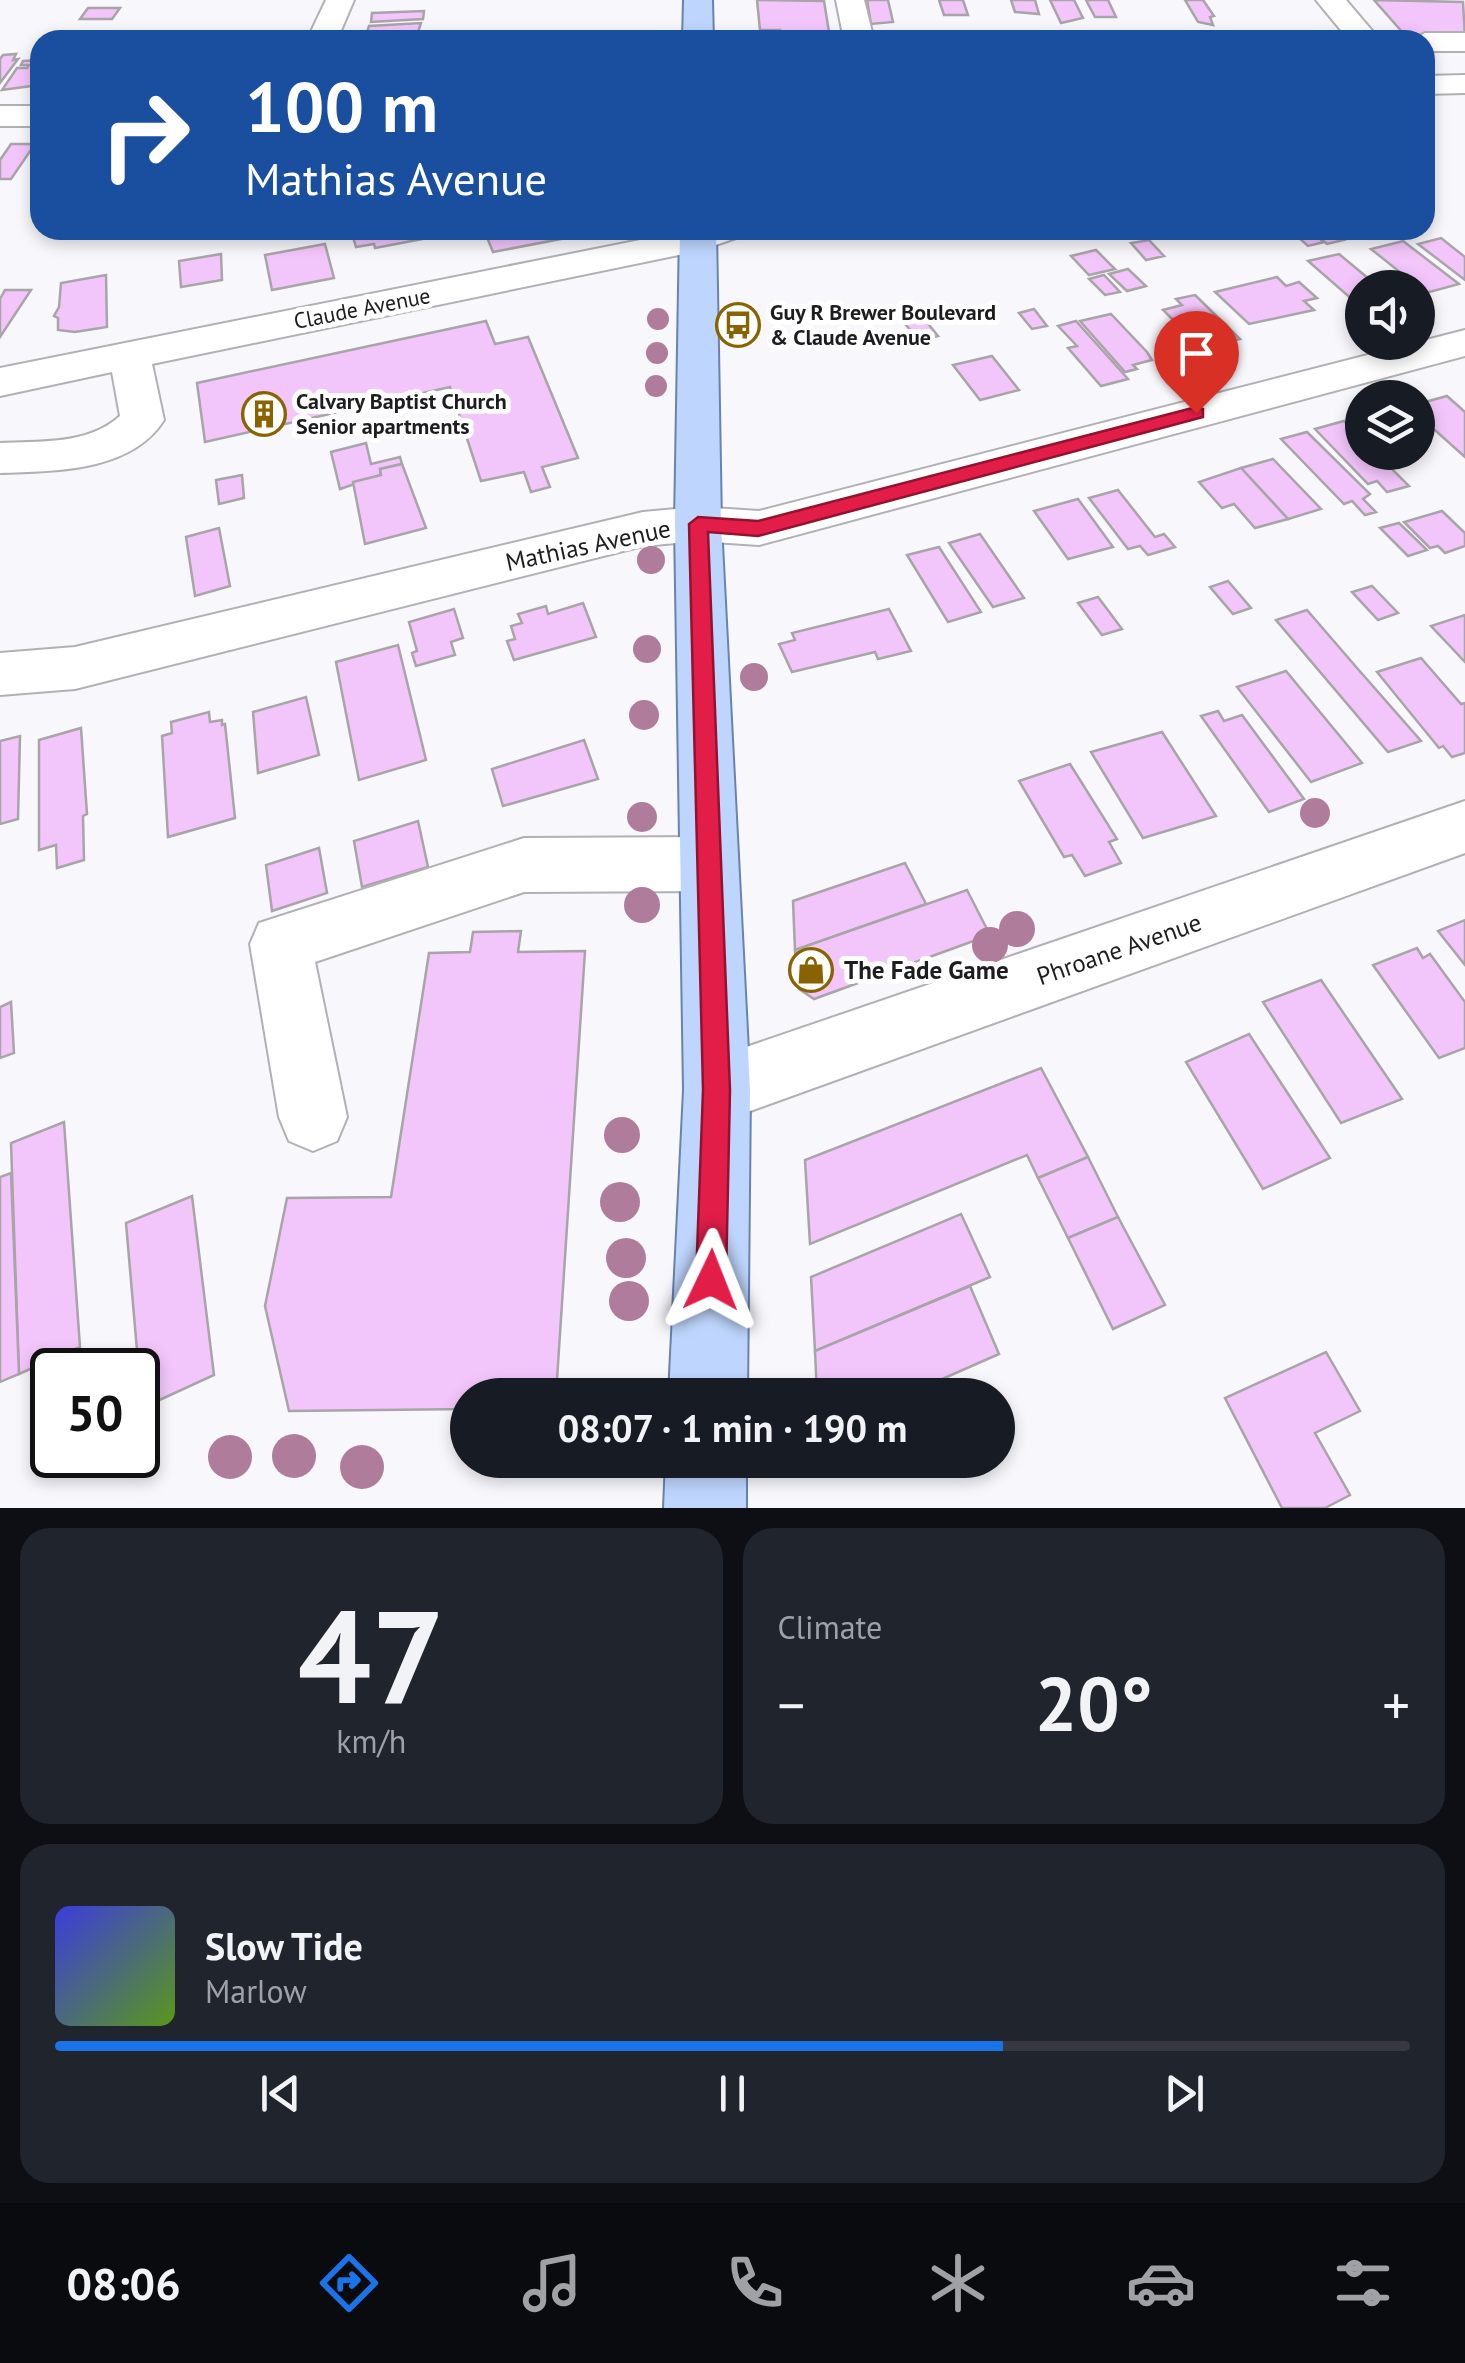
<!DOCTYPE html>
<meta charset="utf-8">
<style>
:root{--surface:#171b24;--page:#20242c;--text:#f1f3f6;--muted:#9ea1a6;--line:#363941;--accent:#1a73e8}
body{margin:0;font-family:"PT Sans",sans-serif;background:var(--page);color:var(--text);height:100vh;display:flex;flex-direction:column;font-size:38px;white-space:nowrap}
*{box-sizing:border-box;margin:0}
p{font-size:32px;color:var(--muted)}
.icon{flex:none;width:55px;height:55px;fill:none;stroke:currentColor;stroke-width:2;stroke-linecap:round;stroke-linejoin:round}
.map{position:relative;height:1508px;overflow:hidden}
.panel{display:flex;flex-direction:column;gap:20px;padding:20px;background:#0d0f14;flex:1}
.panel>*{flex:none}
.banner{position:absolute;left:30px;top:30px;width:1405px;height:210px;border-radius:30px;box-shadow:0 5px 15px #0003;background:#1a4fa0;color:#fff;overflow:hidden}
.fabs{position:absolute;left:1345px;top:270px;display:grid;gap:20px}
.fabs a{display:grid;place-items:center;width:90px;height:90px;border-radius:50%;background:var(--surface);box-shadow:0 5px 15px #0003;font-size:50px}
.speed{position:absolute;left:30px;top:1348px;display:flex;gap:20px;font-size:50px;font-weight:700;text-align:center}
.speed>*{display:grid;place-content:center;width:130px;height:130px;border-radius:50%;background:var(--surface);box-shadow:0 5px 15px #0003;line-height:1}
.speed .limit{border:5px solid #111;border-radius:15px;background:#fff;color:#111}
.pin{position:absolute;display:grid;place-items:center;width:85px;height:85px;color:#fff;margin:-102px -42px;border-radius:50% 50% 50% 0;rotate:-45deg;box-shadow:0 0 10px #0007}
.pin .icon{rotate:45deg}
.me{position:absolute;width:110px;margin:-55px;rotate:2deg;stroke-linejoin:round;filter:drop-shadow(0 0 8px #0008)}
.turn{display:flex;align-items:center;gap:35px;height:210px;padding:0 50px;font-size:45px}
.turn .icon{width:130px;height:130px;stroke-width:2.5}
.turn b{display:block;font-size:70px;line-height:85px}
.big{font-size:75px;font-weight:700;line-height:1.1}
.panel .card{flex:1;display:flex;flex-direction:column;justify-content:center;gap:15px;min-width:0;padding:0 35px;border-radius:30px;background:var(--page)}
.panel .dial{align-items:center;gap:0}
.dial b{font-size:130px;line-height:1}
.song{display:flex;align-items:center;gap:30px}
.cover{width:120px;height:120px;border-radius:15px;background:linear-gradient(135deg,hsl(240 70% 55%),hsl(90 70% 35%))}
.played{height:10px;border-radius:5px;background:linear-gradient(90deg,var(--accent) 70%,var(--line) 70%)}
.keys{display:flex;justify-content:space-around;direction:ltr}
.heat{display:flex;justify-content:space-between;align-items:center;font-size:55px;direction:ltr}
.panel .tiles{flex:1;display:grid;gap:20px;grid-template-columns:1fr 1fr}
.card:last-child{grid-column:span 2}
.trip{position:absolute;left:450px;top:1378px;width:565px;height:100px;border-radius:50px;background:var(--surface);box-shadow:0 5px 15px #0003;font-weight:700;line-height:100px;text-align:center}
.tabs{display:flex;height:160px;justify-content:space-around;align-items:center;background:#090b0e;color:var(--muted)}
.tabs .icon{width:70px;height:70px}
.tabs .on{color:var(--accent)}
.tabs b{font-size:45px;color:var(--text)}
.map>svg:first-child{display:block}
.building{fill:#f3c6fb;stroke:#a8a4a8;stroke-width:2.5}
.lines{fill:none;stroke-linecap:round;stroke-linejoin:round}
.minor-casing{stroke:#b1b1b5;stroke-width:4}
.major-casing{stroke:#6983af;stroke-width:4}
.minor{fill:#fff;fill-rule:evenodd}
.major{fill:#bed6fe;fill-rule:evenodd}
.tree{fill:#b07c9b}
.route{fill:#e11d48;stroke:#92132f;stroke-width:2.5}
.labels{text-anchor:middle;stroke-width:10;stroke-linejoin:round;paint-order:stroke}
.far-street-label{font-size:22px;fill:#1d1c1e;stroke:#fff}
.far-poi-label{font-size:22px;font-weight:bold;fill:#1d1c1e;stroke:#fff;text-anchor:start}
.street-label{font-size:25px;fill:#1d1c1e;stroke:#fff}
.poi-label{font-size:25px;font-weight:bold;fill:#1d1c1e;stroke:#fff;text-anchor:start}
</style>
<div class="map">
<svg width="1465" height="1508" viewBox="0 0 1465 1508">
<rect width="100%" height="100%" fill="#f7f7fc"/>
<!-- building -->
<g class="building">
<path d="M757,0l67,1 6,37 4,2h-56l3,-1 -1,-9h-20z"/>
<path d="M867,0h21l5,22 -22,2z"/>
<path d="M939,0h24l5,15h-24z"/>
<path d="M1011,0h24l4,14 -24,-2z"/>
<path d="M1050,0h24l9,18 -22,5z"/>
<path d="M1086,0h22l8,17h-21z"/>
<path d="M1185,0h18l11,16 -4,1 3,8 -15,-3z"/>
<path d="M1374,0l89,2 2,35 -61,-3z"/>
<path d="M88,8h32l-8,11h-32z"/>
<path d="M424,11l-1,8 -52,3 1,-9z"/>
<path d="M421,23l-3,9 -52,3 3,-9z"/>
<path d="M418,32l-2,8h-52l2,-5z"/>
<path d="M16,54l-3,6 5,-1 -18,24v-24l3,-4z"/>
<path d="M40,60v12l-9,14 -29,4 15,-22h10l2,-3h-8l2,-4z"/>
<path d="M11,144h24l-24,35h-11v-19z"/>
<path d="M351,230h68l3,9 -47,9 -1,-4 -18,3z"/>
<path d="M484,230h84l3,7 -78,15z"/>
<path d="M1290,230h20l14,12 -16,4z"/>
<path d="M1310,230h21l13,10 -17,4z"/>
<path d="M1441,238l24,19v23l-47,-36z"/>
<path d="M1149,240l15,16 -18,4 -15,-17z"/>
<path d="M1403,241l56,43 -33,9 -55,-44z"/>
<path d="M325,244l9,34 -62,12 -7,-35z"/>
<path d="M1096,250l19,19 -26,6 -18,-19z"/>
<path d="M221,254l1,26 -41,7 -2,-26z"/>
<path d="M1339,254l41,34h-18v20l-54,-47z"/>
<path d="M1128,269l18,17 -19,5 -18,-17z"/>
<path d="M106,275l1,52 -32,5 -17,-2v-12l-4,-2 5,-9 2,-24z"/>
<path d="M1104,275l16,17 -15,3 -16,-16z"/>
<path d="M1277,277l9,9 13,-4 18,16 -13,3 10,9 -65,14 -34,-32z"/>
<path d="M5,290h26l-31,47v-38z"/>
<path d="M1195,295l45,44 -39,9 -38,-38 19,-5 -6,-6z"/>
<path d="M1034,309l13,17 -15,3 -13,-16z"/>
<path d="M1111,314l36,38 5,8 -19,5 4,4 -12,3 -45,-51z"/>
<path d="M921,315l17,21 -19,5 -17,-21z"/>
<path d="M486,321l9,23 33,-7 50,121 -36,9 8,20 -19,5 -7,-20 -43,9 -31,-94 -245,55 -8,-59z"/>
<path d="M1076,321l52,58 -27,7 -33,-38 9,-2 -19,-20z"/>
<path d="M992,356l27,34 -39,10 -27,-35z"/>
<path d="M1447,396l18,16v45l-47,-42v-11z"/>
<path d="M1344,421l18,19v12h13l34,34 -22,6 -10,-11 -9,3 -53,-55z"/>
<path d="M1307,432l63,62 -7,5 13,13 -11,3 -13,-14 -8,3 -63,-65z"/>
<path d="M366,443l5,21 29,-7 2,7 -22,5 1,6 -41,14 -9,-37z"/>
<path d="M1273,459l48,50 -33,10 -47,-51z"/>
<path d="M402,464l24,64 -61,16 -12,-62 28,-7 -1,-6z"/>
<path d="M1241,468l47,51 -33,9 -21,-24 -12,4 -23,-26z"/>
<path d="M242,475l2,23 -25,6 -3,-24z"/>
<path d="M1118,490l37,47 9,-3 11,13 -27,8 -8,-9 -12,3 -39,-51z"/>
<path d="M1078,499l35,48 -45,12 -34,-48z"/>
<path d="M1442,511l23,22v13l-20,7 -7,-7 -8,2 -26,-26z"/>
<path d="M1399,523l28,27 -19,6 -28,-28z"/>
<path d="M219,528l11,58 -35,10 -9,-59z"/>
<path d="M980,534l44,64 -31,9 -44,-64z"/>
<path d="M939,547l42,65 -33,10 -41,-67z"/>
<path d="M1228,581l23,27 -18,6 -23,-27z"/>
<path d="M1372,586l26,27 -20,7 -26,-28z"/>
<path d="M1098,597l24,32 -20,6 -24,-32z"/>
<path d="M583,603l13,34 -82,23 -7,-19 8,-2 -4,-13 11,-3 -4,-9 28,-8 2,8z"/>
<path d="M454,609l9,29 -12,4 4,13 -39,11 -4,-13 5,-2 -8,-29z"/>
<path d="M889,609l22,42 -33,8 -3,-7 -83,20 -13,-28 16,-4 -3,-7z"/>
<path d="M1307,610l50,58 64,73 -33,11 -112,-132z"/>
<path d="M1465,615v47l-34,-36z"/>
<path d="M398,645l28,115 -67,20 -23,-118z"/>
<path d="M1421,658l40,46 4,-1v50l-13,4 -9,-11 -4,2 -62,-76z"/>
<path d="M1286,671l76,92 -51,19 -74,-95z"/>
<path d="M306,697l13,58 -61,18 -5,-61z"/>
<path d="M1218,711l6,10 18,-6 62,84 -35,13 -68,-96z"/>
<path d="M209,712l1,10 12,-2v5l3,-1 10,94 -67,19 -6,-101 10,-3 -1,-11z"/>
<path d="M81,728l6,86 -4,2 1,44 -27,8 -1,-23 -17,5v-110z"/>
<path d="M1162,732l54,84 -73,22 -52,-86z"/>
<path d="M20,736l-2,83 -18,5v-83z"/>
<path d="M584,740l14,39 -95,27 -11,-37z"/>
<path d="M1070,764l47,75 -8,3 12,21 -36,13 -13,-21 -8,2 -45,-76z"/>
<path d="M418,821l10,46 -66,20 -8,-46z"/>
<path d="M319,848l8,45 -55,18 -6,-46z"/>
<path d="M905,863l21,41 -131,46 -2,-49z"/>
<path d="M967,890l23,45 -176,64 -15,-10 -4,-39z"/>
<path d="M1465,920v45l-27,-34z"/>
<path d="M521,931l-3,21 67,-1 -29,444h-88v14l-179,2 -24,-105 22,-108 104,-1 38,-244 41,-1 3,-20z"/>
<path d="M1417,948l6,10 7,-4 35,48v46l-26,10 -66,-93z"/>
<path d="M1321,980l81,119 -61,24 -78,-121z"/>
<path d="M11,1002l3,51 -14,5v-51z"/>
<path d="M1249,1034l81,124 -67,31 -77,-127z"/>
<path d="M1041,1068l47,89 -50,21 -11,-23 -217,89 -5,-84z"/>
<path d="M64,1122l16,225 -61,27 -8,-231z"/>
<path d="M1088,1157l30,60 -50,21 -30,-60z"/>
<path d="M11,1173l8,201 -19,8v-205z"/>
<path d="M192,1196l22,179 -72,33 -16,-185z"/>
<path d="M961,1214l29,63 -175,74 -4,-74z"/>
<path d="M1118,1217l47,88 -52,24 -45,-91z"/>
<path d="M970,1286l29,68 -93,41h-89l-2,-44z"/>
<path d="M1326,1352l34,59 -45,22 35,62 -25,13h-43l-57,-110z"/>
</g>
<g class="lines">
<!-- minor casing -->
<g class="minor-casing">
<g id="minor">
<path d="M326,0h28l-17,40h-30z"/>
<path d="M836,0h28l10,40h-30z"/>
<path d="M1316,0h30l34,40h-31z"/>
<path d="M1425,33h40v18h-40v-11h-14z"/>
<path d="M1465,75v18l-40,1v-18z"/>
<rect x="0" y="106" width="40" height="20"/>
<path d="M690,230h51l-5,8 -38,13 -546,113 12,56c-33,52 -109,51 -164,53v-30c40,-2 88,2 120,-27l-8,-44 -112,24v-28z"/>
<path d="M1465,330v26l-706,189 -61,-4 -55,5 -568,143 -75,6v-42l75,-6 568,-135 55,-5 61,4z"/>
<path d="M1465,801v52l-748,270 -24,-9 -9,-24 9,-24 24,-9z"/>
<path d="M709,837l21,8 8,19 -8,19 -21,8 -185,1 -209,70 32,155 -10,24 -24,10 -24,-10 -10,-24 -29,-173 9,-21 265,-85z"/>
</g>
</g>
<!-- major casing -->
<g class="major-casing">
<g id="major">
<path d="M684,0h28l1,40h-30z"/>
<path d="M680,230h36l5,294 29,566 -3,305h-78l15,-305 -9,-566z"/>
<path d="M666,1460h80v48h-82z"/>
</g>
</g>
<!-- minor -->
<use href="#minor" class="minor"/>
<!-- major -->
<use href="#major" class="major"/>
</g>
<!-- trees -->
<g class="tree">
<circle cx="658" cy="319" r="11"/>
<circle cx="657" cy="353" r="11"/>
<circle cx="656" cy="386" r="11"/>
<circle cx="651" cy="560" r="14"/>
<circle cx="647" cy="649" r="14"/>
<circle cx="754" cy="677" r="14"/>
<circle cx="644" cy="715" r="15"/>
<circle cx="1315" cy="813" r="15"/>
<circle cx="642" cy="817" r="15"/>
<circle cx="642" cy="905" r="18"/>
<circle cx="1017" cy="929" r="18"/>
<circle cx="990" cy="945" r="18"/>
<circle cx="622" cy="1135" r="18"/>
<circle cx="620" cy="1202" r="20"/>
<circle cx="626" cy="1258" r="20"/>
<circle cx="629" cy="1301" r="20"/>
<circle cx="294" cy="1456" r="22"/>
<circle cx="230" cy="1457" r="22"/>
<circle cx="362" cy="1467" r="22"/>
</g>
<!-- route -->
<path class="route" d="M1196,407l7,2v8l-445,119 -50,-4 22,558 -4,190 -4,11 -11,5 -11,-5 -4,-11 7,-190 -14,-566 9,-7 60,4z"/>
<!-- icons -->
<defs>
<g id="bus-ring" transform="scale(2.25)"><circle r="9.5" fill="#fff" stroke="#886300" stroke-width="1.5"/><path d="M-5-6H5V4H4V6H2V4H-2V6H-4V4H-5ZM-3.5-4V0h7V-4ZM-3.5 1.2v1.5H-2V1.2ZM2 1.2v1.5H3.5V1.2Z" fill="#886300"/></g>
<g id="building-ring" transform="scale(2.25)"><circle r="9.5" fill="#fff" stroke="#886300" stroke-width="1.5"/><path d="M-4-6H4V6H1V3H-1V6H-4ZM-2.5-4.3h1.7v1.8h-1.7ZM.8-4.3h1.7v1.8H.8ZM-2.5-1h1.7V.8h-1.7ZM.8-1h1.7V.8H.8Z" fill="#886300"/></g>
<g id="shop-ring" transform="scale(2.25)"><circle r="9.5" fill="#fff" stroke="#886300" stroke-width="1.5"/><path d="M-5-2.5h2.3a2.7 3.5 0 0 1 5.4 0H5L5.5 6h-11ZM-1.5-2.5h3a1.5 2.3 0 0 0-3 0Z" fill="#886300"/></g>
</defs>
<g fill-rule="evenodd">
<use href="#bus-ring" x="738" y="325"/>
<use href="#building-ring" x="264" y="414"/>
<use href="#shop-ring" x="811" y="970"/>
</g>
<g class="labels">
<!-- far-street labels -->
<g class="far-street-label">
<text transform="translate(362 308) rotate(-11)" y="8">Claude Avenue</text>
</g>
<!-- far-poi labels -->
<g class="far-poi-label">
<text x="770" y="320">Guy R Brewer Boulevard<tspan x="770" dy="25">&amp; Claude Avenue</tspan></text>
<text x="296" y="409">Calvary Baptist Church<tspan x="296" dy="25">Senior apartments</tspan></text>
</g>
<!-- street labels -->
<g class="street-label">
<text transform="translate(588 545) rotate(-12)" y="9">Mathias Avenue</text>
<text transform="translate(1119 949) rotate(-19)" y="9">Phroane Avenue</text>
</g>
<!-- poi labels -->
<g class="poi-label">
<text x="844" y="979">The Fade Game</text>
</g>
</g>
</svg>
<div class="fabs">
<a><svg class="icon" aria-label="sound" viewBox="0 0 24 24"><path d="M4 9h4l5-4v14l-5-4H4zM17 9q2 3 0 6"/></svg></a>
<a><svg class="icon" aria-label="layers" viewBox="0 0 24 24"><path d="M12 4l9 5-9 5-9-5zM3 14l9 5 9-5"/></svg></a>
</div>
<div class="speed"><div class="limit">50</div></div>
<div class="pin" style="left:1196px;top:413px;background:#d93025"><svg class="icon" aria-label="arrive" viewBox="0 0 24 24"><path d="M6 21V4h12l-3 4 3 4H6"/></svg></div>
<svg class="me" style="left:711px;top:1280px" viewBox="-20 -20 40 40"><path d="M0-17L14 15 0 8-14 15z" fill="#e11d48" stroke="#fff" stroke-width="4"/></svg>
<div class="trip">08:07 · 1 min · 190 m</div>
<div class="banner">
<div class="turn"><svg class="icon" aria-label="right" viewBox="0 0 24 24"><path d="M7 20v-9h11M14 6l5 5-5 5"/></svg><div><b>100 m</b>Mathias Avenue</div></div>
</div>
</div>
<section class="panel">
<div class="tiles">
<div class="card dial"><b>47</b><p>km/h</p></div>
<div class="card"><p>Climate</p>
<div class="heat"><a>−</a><b class="big">20°</b><a>+</a></div>
</div>
<div class="card">
<div class="song"><i class="cover"></i><div><b>Slow Tide</b><p>Marlow</p></div></div>
<div class="played"></div>
<div class="keys"><svg class="icon" aria-label="previous" viewBox="0 0 24 24"><path d="M18 5L8 12l10 7zM5 5v14"/></svg><svg class="icon" aria-label="pause" viewBox="0 0 24 24"><path d="M8 5v14M16 5v14"/></svg><svg class="icon" aria-label="next" viewBox="0 0 24 24"><path d="M6 5l10 7-10 7zM19 5v14"/></svg></div>
</div>
</div>
</section>
<nav class="tabs">
<b>08:06</b>
<svg class="icon on" aria-label="directions" viewBox="0 0 24 24"><path d="M12 3l9 9-9 9-9-9zM9 14v-3h6M13 9l2 2-2 2"/></svg>
<svg class="icon" aria-label="music" viewBox="0 0 24 24"><path d="M9 18V5l10-2v13"/><circle cx="6" cy="18" r="3"/><circle cx="16" cy="16" r="3"/></svg>
<svg class="icon" aria-label="phone" viewBox="0 0 24 24"><path d="M5 4h4l2 5-3 2q2 4 5 5l2-3 5 2v4C11 20 4 13 5 4z"/></svg>
<svg class="icon" aria-label="climate" viewBox="0 0 24 24"><path d="M12 3v18M4 7l16 10M4 17L20 7"/></svg>
<svg class="icon" aria-label="car" viewBox="0 0 24 24"><path d="M5 17H2v-5l4-1 3-4h7l3 4 3 1v5h-3M9 17h6M6 11h13"/><circle cx="7" cy="17" r="2"/><circle cx="17" cy="17" r="2"/></svg>
<svg class="icon" aria-label="filters" viewBox="0 0 24 24"><path d="M4 7h16M4 17h16"/><circle cx="9" cy="7" r="2"/><circle cx="15" cy="17" r="2"/></svg>
</nav>
